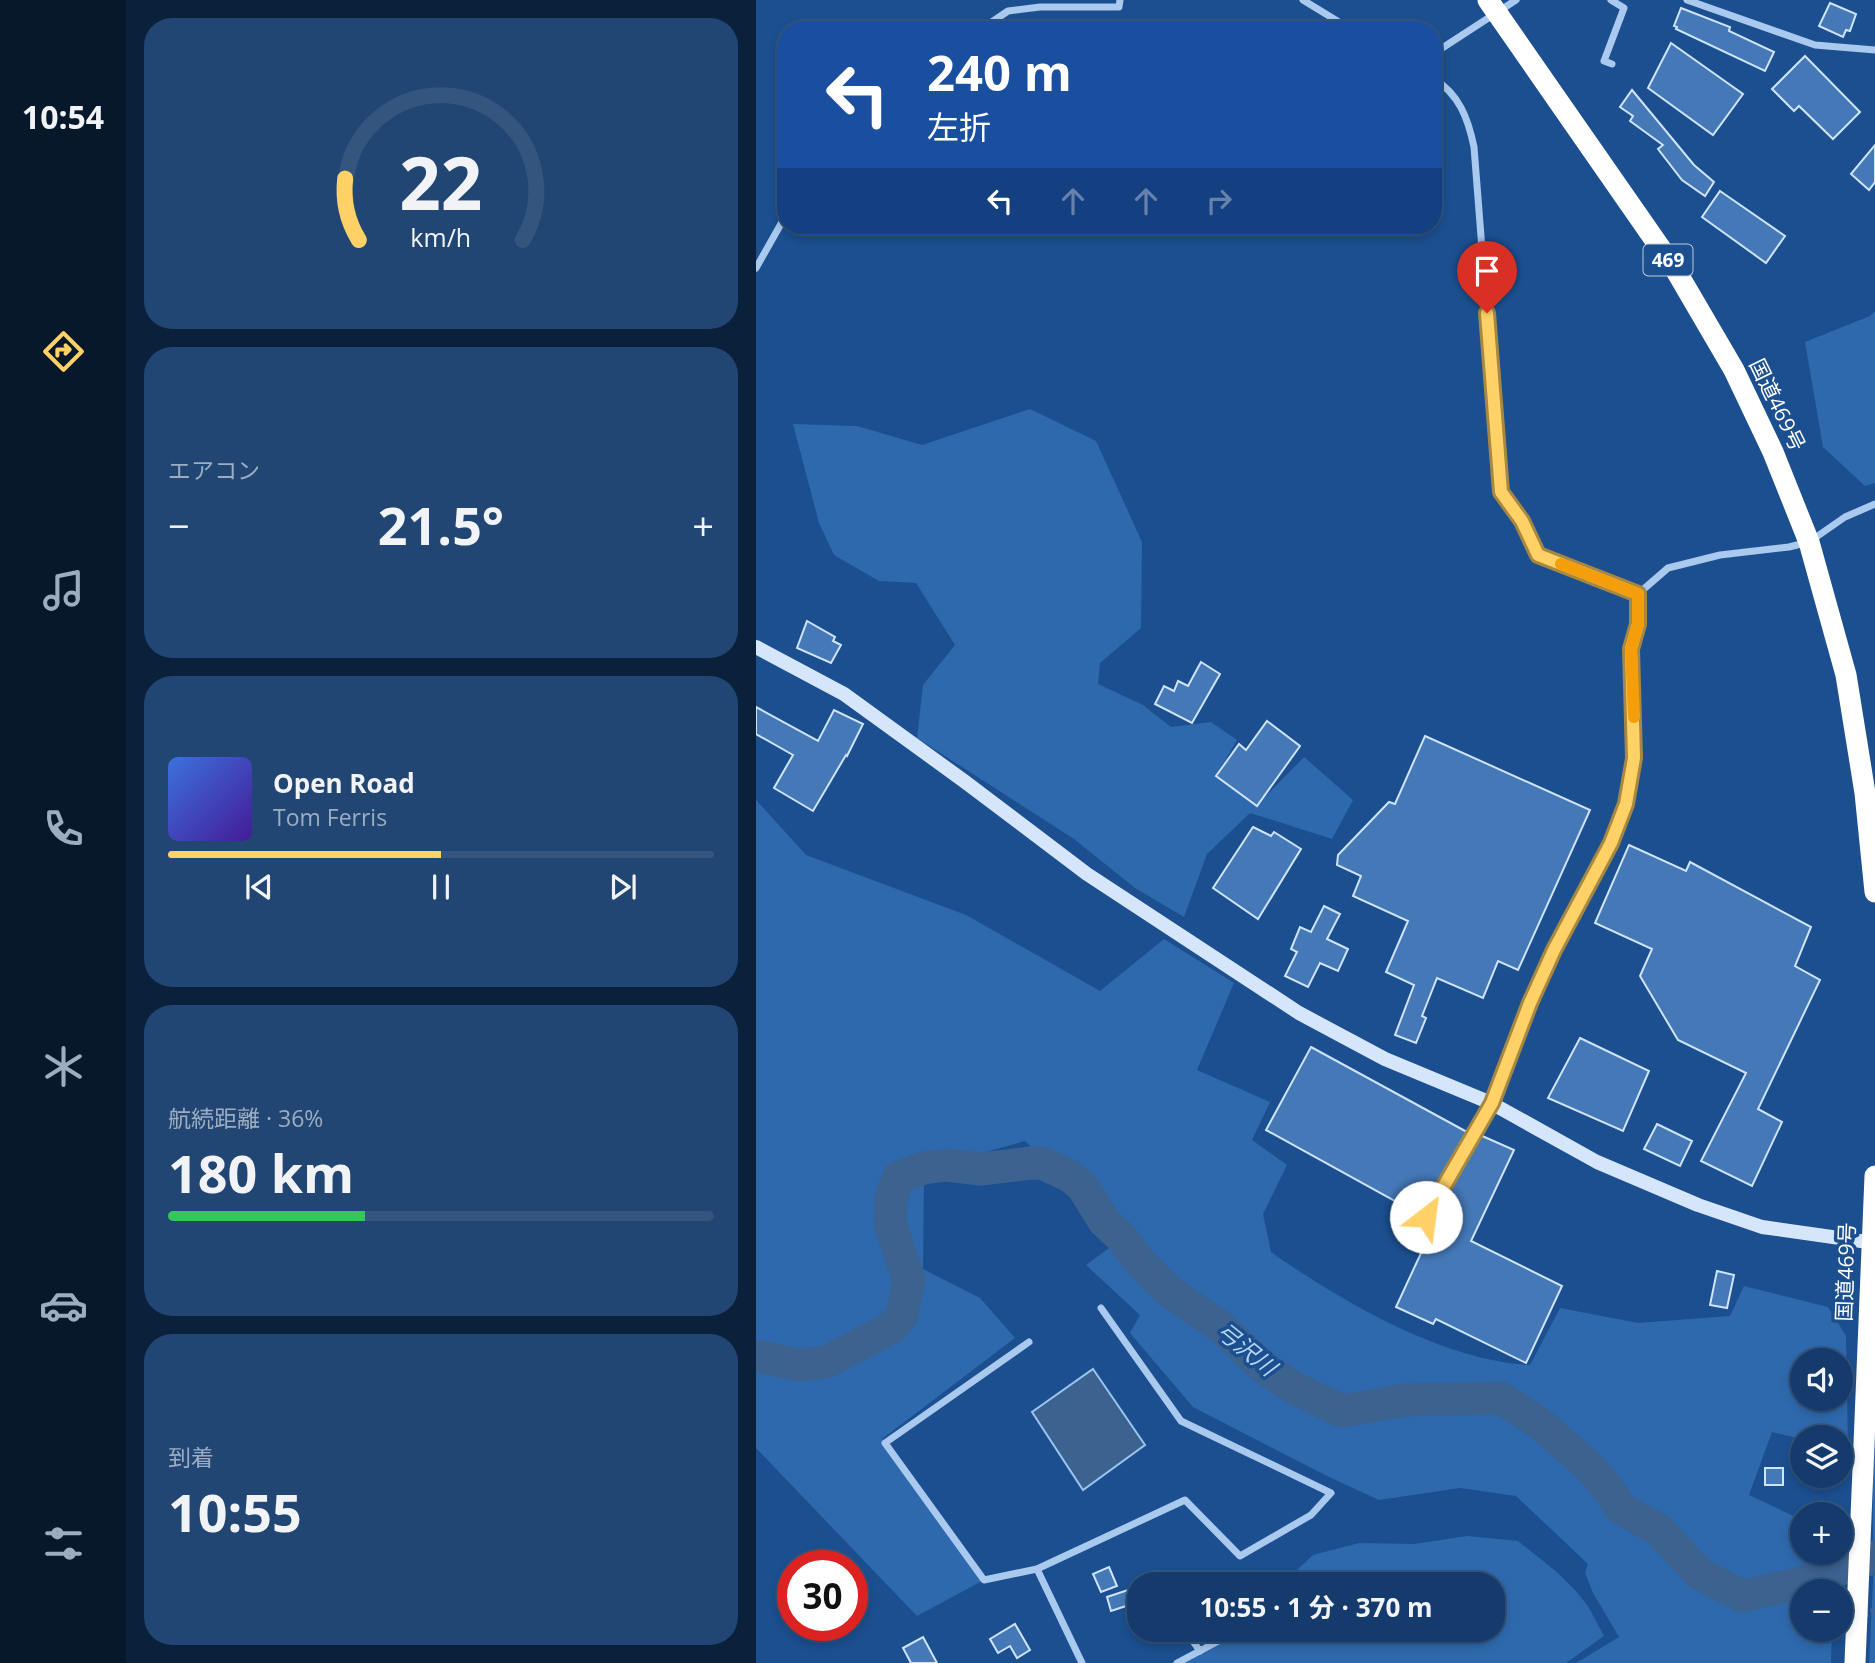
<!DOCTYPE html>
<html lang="ja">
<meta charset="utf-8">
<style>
:root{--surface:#143b6b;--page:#214673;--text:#f1f3f6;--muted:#9dadc1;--line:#33557e;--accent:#ffd166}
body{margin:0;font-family:"Open Sans","Noto Sans JP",sans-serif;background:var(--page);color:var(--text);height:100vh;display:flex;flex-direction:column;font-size:26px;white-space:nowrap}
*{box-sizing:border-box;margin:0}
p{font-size:23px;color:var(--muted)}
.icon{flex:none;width:38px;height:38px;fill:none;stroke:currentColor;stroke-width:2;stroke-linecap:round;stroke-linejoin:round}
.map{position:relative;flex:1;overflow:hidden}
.panel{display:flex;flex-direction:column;gap:18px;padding:18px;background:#0b203b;width:630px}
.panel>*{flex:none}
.top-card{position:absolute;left:21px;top:21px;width:665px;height:214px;border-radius:28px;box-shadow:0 4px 10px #0003,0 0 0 2px var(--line);background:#1a4fa0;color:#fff;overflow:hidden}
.fabs{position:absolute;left:1034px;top:1348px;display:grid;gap:14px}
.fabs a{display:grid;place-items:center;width:63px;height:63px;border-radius:50%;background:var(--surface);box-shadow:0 4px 10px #0003,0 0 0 2px var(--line);font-size:35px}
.speed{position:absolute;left:21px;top:1550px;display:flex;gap:14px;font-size:35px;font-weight:700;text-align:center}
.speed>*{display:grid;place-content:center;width:91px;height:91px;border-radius:50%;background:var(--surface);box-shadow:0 4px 10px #0003,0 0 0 2px var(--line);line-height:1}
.speed .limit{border:10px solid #d22;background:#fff;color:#111}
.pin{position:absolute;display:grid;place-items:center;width:60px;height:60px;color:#fff;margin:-72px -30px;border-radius:50% 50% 50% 0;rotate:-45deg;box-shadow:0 0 7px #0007}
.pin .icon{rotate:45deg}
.me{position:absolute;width:77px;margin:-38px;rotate:30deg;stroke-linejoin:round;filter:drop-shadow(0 0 5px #0008)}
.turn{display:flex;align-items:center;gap:24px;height:147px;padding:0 35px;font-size:32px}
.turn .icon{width:91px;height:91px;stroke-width:2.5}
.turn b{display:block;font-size:49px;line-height:60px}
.lanes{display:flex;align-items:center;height:66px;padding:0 35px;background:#0003;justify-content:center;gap:35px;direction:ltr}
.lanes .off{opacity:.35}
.big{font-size:52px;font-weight:700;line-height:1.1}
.panel .widget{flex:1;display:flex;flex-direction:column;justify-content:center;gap:10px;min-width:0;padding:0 24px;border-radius:28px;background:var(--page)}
.panel .dial{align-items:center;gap:0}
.dial svg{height:182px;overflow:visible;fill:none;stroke:var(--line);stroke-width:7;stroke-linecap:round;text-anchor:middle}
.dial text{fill:var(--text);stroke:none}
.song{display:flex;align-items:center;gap:21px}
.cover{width:84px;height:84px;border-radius:10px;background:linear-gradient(135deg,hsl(220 70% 55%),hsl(260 70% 35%))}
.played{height:7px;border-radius:4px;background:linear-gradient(90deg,var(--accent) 50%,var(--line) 50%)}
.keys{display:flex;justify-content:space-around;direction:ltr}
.heat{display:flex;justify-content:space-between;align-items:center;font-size:38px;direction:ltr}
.charge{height:10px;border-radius:5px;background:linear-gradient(90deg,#34c759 36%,var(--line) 0)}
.trip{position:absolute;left:371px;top:1572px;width:378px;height:70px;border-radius:28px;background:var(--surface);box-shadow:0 4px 10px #0003,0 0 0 2px var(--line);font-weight:700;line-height:70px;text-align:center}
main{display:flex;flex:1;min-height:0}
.tabs{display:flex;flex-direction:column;width:126px;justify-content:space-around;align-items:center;background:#08182b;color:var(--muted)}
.tabs .icon{width:49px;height:49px}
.tabs .active{color:var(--accent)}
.tabs b{font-size:32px;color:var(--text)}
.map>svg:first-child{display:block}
.green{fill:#2e69ad;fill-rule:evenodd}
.water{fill:#3c6290;stroke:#9cc4f0;stroke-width:2}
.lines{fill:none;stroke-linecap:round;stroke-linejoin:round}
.river{stroke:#3c6290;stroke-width:33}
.building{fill:#4478b7;stroke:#cfe3fa;stroke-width:2}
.street-tunnel{stroke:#3d69a0;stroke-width:7;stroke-dasharray:7 3.5;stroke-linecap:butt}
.street{stroke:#a9c9ee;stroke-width:7}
.secondary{stroke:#d6e6fa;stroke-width:14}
.highway{stroke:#fff;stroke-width:21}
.route-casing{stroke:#a68842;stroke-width:18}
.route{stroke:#ffd166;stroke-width:12}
.slow{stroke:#f59e0b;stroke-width:12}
.labels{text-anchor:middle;stroke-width:7;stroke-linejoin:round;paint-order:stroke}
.shield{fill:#1b4f8f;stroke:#bbcadd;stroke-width:2}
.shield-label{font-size:19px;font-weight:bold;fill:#fff}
.street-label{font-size:21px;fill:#fff;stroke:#1b4f8f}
.water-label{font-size:23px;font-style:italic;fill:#b5d3f5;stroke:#1b4f8f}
</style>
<main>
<nav class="tabs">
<b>10:54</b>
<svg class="icon active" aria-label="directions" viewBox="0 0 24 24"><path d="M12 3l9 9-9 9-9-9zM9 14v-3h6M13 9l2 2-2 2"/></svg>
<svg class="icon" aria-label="music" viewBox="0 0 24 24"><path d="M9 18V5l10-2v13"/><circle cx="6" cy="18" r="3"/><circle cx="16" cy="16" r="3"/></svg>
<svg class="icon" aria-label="phone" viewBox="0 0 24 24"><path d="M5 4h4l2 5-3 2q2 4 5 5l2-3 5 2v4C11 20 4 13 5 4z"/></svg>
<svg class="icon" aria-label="climate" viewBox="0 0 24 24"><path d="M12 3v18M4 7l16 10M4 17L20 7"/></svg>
<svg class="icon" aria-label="car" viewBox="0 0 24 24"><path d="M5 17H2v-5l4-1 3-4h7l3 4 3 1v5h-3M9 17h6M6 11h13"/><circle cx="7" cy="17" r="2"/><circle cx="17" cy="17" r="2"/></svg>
<svg class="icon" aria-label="filters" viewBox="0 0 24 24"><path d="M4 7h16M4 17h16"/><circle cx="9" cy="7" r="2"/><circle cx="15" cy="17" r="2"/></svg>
</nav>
<section class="panel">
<div class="widget dial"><svg viewBox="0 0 100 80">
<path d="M14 69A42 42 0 1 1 86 69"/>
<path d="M14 69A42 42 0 0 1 8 42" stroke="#ffd166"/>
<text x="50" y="56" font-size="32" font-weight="700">22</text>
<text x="50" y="72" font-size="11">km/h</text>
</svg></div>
<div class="widget"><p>エアコン</p>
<div class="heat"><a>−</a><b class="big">21.5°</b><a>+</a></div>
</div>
<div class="widget">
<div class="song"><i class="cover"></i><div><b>Open Road</b><p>Tom Ferris</p></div></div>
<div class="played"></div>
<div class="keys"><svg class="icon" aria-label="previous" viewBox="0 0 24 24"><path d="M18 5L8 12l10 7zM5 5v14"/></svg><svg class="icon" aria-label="pause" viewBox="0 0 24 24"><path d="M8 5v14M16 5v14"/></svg><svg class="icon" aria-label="next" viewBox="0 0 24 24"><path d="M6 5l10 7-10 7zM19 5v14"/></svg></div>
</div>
<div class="widget"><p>航続距離 · 36%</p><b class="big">180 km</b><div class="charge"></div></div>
<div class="widget"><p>到着</p><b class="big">10:55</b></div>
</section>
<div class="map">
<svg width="1119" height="1663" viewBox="0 0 1119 1663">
<rect width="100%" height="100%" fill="#1b4f8f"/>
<!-- green -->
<g class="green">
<path d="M1119,311v172l-10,3 -42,-39 -18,-105 65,-26z"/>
<path d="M274,409l66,32 46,101 -1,86 -41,35 -2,21 45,21 28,22 40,-5 26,18 -21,36 40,30 48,-49 49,43 -21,39 -82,-26 -43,41 -23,63 -49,-29 -61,-49 -157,-101 6,-53 32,-40 -39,-62 -37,-2 -45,-26 -15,-32 -26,-99 64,2 65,19z"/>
<path d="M0,800l50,55 160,60 134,76 64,-52 70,44 -37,87 73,32 -18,38 35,25 -24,49 8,38c70,49 172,109 259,113l30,-57 78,15 92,-7 14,-30 84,21 18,29 2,113 -7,-1v-11h-39v2l-30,-7 -23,63 53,25v32h33l-2,39h-31v38h30l-1,34h-255l43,-26 -26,-44 -8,-20 3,-9 -72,-68 -56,-8 -81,12 -50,-23 -136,-70 -63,-74 10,-18 -54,-50 37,-27 -98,-97 -101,28 -1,100 57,29 35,40 -133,101 102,141 -67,36 -161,-168zM1046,1360h39v38h-39z"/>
<path d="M1116,1241l3,1v421h-6l4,-80z"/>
<path d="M711,1536l51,5 40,32 17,17 13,16 16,30 -38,27h-389l64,-34h252v-45h-211l31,-29 46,-12 55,1z"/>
</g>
<!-- water -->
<path class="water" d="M337,1369l52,76 -62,45 -51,-78z"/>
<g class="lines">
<!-- river -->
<path class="river" d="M0,1356l44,9 26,-3 65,-34 11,-13 7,-34 -19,-58 1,-26 8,-20 25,-9 22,-3 35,4 50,-6h11l28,13 13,11 21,34 19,18 18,25 29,28 51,35 42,40 31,21 48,23 63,-11 96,-2 37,24 53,46 18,22 11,18 39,22 41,44 42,22 55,-12 78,-27"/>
</g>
<!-- building -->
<g class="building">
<path d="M1074,3l26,11 -6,17 -4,-1 -3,7 -24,-11z"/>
<path d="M925,8l49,19 -1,4 45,21 -9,19 -89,-42 1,-2 -3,-1z"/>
<path d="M915,43l72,51 -30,41 -65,-47z"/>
<path d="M1049,56l55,56 -27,27 -34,-33 -5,5 -22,-22z"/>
<path d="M876,90l62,75 20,17 -9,14 -23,-16 -24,-31 5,-4 -33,-24 3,-5 -13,-9z"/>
<path d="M1119,145v37l-6,8 -18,-16z"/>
<path d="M964,191l65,45 -19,27 -64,-46z"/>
<path d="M51,621l28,16 -2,4 8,4 -10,18 -34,-15z"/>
<path d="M445,662l19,12 -28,49 -37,-19 9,-18 10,5 4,-10 10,5z"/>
<path d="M0,707l62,34 16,-31 29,14 -16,32 -1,-1 -33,56 -39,-23 19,-33 -37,-21z"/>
<path d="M511,721l33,25 -43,60 -41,-30 23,-32 7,6z"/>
<path d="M669,736l165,74 -72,160 -20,-9 -15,37 -46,-20 -15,38 4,2 -10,25 -21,-8 19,-50 -28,-13 22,-51 -55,-25 8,-20 -24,-11 1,-10 51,-53 6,2z"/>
<path d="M497,827l18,9 3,-4 27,17 -43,70 -45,-31z"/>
<path d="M873,845l57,26 4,-9 121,65 -16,39 25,14 -62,129 24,13 -30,64 -51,-25 45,-88 -68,-33 -38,-64 12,-27 -57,-26z"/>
<path d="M568,906l16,8 -13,25 21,10 -10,22 -18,-8 -12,24 -23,-11 12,-24 -6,-3 9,-22 11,5z"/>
<path d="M824,1038l69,33 -26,60 -75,-33z"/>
<path d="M555,1047l156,85 -47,83 -154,-85z"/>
<path d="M901,1124l35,17 -12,25 -36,-17z"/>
<path d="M724,1135l34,15 -43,91 91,45 -36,77 -90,-44 -3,5 -37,-17 39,-84 -4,-3z"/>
<path d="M961,1271l17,4 -7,33 -17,-3z"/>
<rect x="1009" y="1468" width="18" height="17"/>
<path d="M353,1567l8,19 -16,6 -8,-18z"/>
<path d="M375,1589l4,14 -24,8 -4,-14z"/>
<path d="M259,1624l15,26 -13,8 -7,-12 -12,7 -8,-14z"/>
<path d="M167,1637l14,26h-26l-8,-15z"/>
</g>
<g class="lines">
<!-- street-tunnel -->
<path class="street-tunnel" d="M1085,1622l34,-11"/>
<!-- street -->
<g class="street">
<path d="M547,0l49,30"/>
<path d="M855,0l13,8 -20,53 8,3"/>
<path d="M931,0l128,45 60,5"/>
<path d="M224,30l28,-19 32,-4h79l1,-7"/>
<path d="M677,54l83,-54"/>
<path d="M677,78c26,16 35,40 41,69l27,345 21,29 16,34 100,39"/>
<path d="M0,268l30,-53"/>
<path d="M670,1217l65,-114 39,-100 24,-53 57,-107 15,-39 9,-46 -4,-109 7,-25v-30l30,-26 52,-13 69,-8 20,-5 36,-25 30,-13"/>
<path d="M273,1342l-144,101 99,137 53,-11 148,-69 55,56 71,-41 20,-22 -150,-72 -80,-113"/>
<path d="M281,1569l45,94"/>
<path d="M428,1629l16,22"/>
<path d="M421,1663l64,-34"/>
</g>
<!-- secondary -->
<path class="secondary" d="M0,647l88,47 120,87 123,93 212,139 86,46 106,44 106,59 101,43 64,22 113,16"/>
<!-- highway -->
<g class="highway">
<path d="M732,0l187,269 59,101 39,82 36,90 37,133 19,118 10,99"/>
<path d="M1099,1663l20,-487"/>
</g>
</g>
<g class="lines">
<!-- route casing -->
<g class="route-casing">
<path id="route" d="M670,1217l66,-114 38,-100 24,-53 57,-107 15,-39 8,-46 -3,-109 7,-25v-30l-100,-39 -16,-34 -21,-29 -14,-179"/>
</g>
<!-- route -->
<use href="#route" class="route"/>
<!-- slow -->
<path class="slow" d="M805,564l77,30v30l-7,25 3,68"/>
</g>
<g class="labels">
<!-- shield labels -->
<rect class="shield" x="887.5" y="244.5" width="49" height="31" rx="5"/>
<g class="shield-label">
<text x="912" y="267">469</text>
</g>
<!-- street labels -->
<g class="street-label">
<text transform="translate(1021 405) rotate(64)" y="7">国道469号</text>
<text transform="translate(1090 1272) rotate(-88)" y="7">国道469号</text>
</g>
<!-- water labels -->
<g class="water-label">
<text transform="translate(490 1349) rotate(39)" y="8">弓沢川</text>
</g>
</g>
</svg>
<div class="fabs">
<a><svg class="icon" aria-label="sound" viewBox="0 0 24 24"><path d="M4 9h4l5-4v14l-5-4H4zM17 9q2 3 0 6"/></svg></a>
<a><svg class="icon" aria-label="layers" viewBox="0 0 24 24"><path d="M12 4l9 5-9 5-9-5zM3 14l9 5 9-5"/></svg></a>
<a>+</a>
<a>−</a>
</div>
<div class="speed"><div class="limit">30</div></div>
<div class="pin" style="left:731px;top:313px;background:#d93025"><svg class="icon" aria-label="arrive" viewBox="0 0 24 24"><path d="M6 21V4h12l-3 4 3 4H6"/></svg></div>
<svg class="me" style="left:670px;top:1217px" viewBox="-20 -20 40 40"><circle r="19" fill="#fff"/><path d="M0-13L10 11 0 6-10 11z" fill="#ffd166"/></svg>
<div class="trip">10:55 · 1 分 · 370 m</div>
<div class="top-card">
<div class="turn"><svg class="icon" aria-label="left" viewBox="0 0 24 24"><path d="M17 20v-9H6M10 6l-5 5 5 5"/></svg><div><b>240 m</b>左折</div></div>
<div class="lanes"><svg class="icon" aria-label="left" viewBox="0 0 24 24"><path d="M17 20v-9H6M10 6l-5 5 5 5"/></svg><svg class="icon off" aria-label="ahead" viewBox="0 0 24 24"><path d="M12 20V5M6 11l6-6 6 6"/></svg><svg class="icon off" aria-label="ahead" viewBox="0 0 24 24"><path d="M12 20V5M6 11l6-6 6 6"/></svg><svg class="icon off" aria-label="right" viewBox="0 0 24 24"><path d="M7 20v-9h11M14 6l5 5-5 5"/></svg></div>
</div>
</div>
</main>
